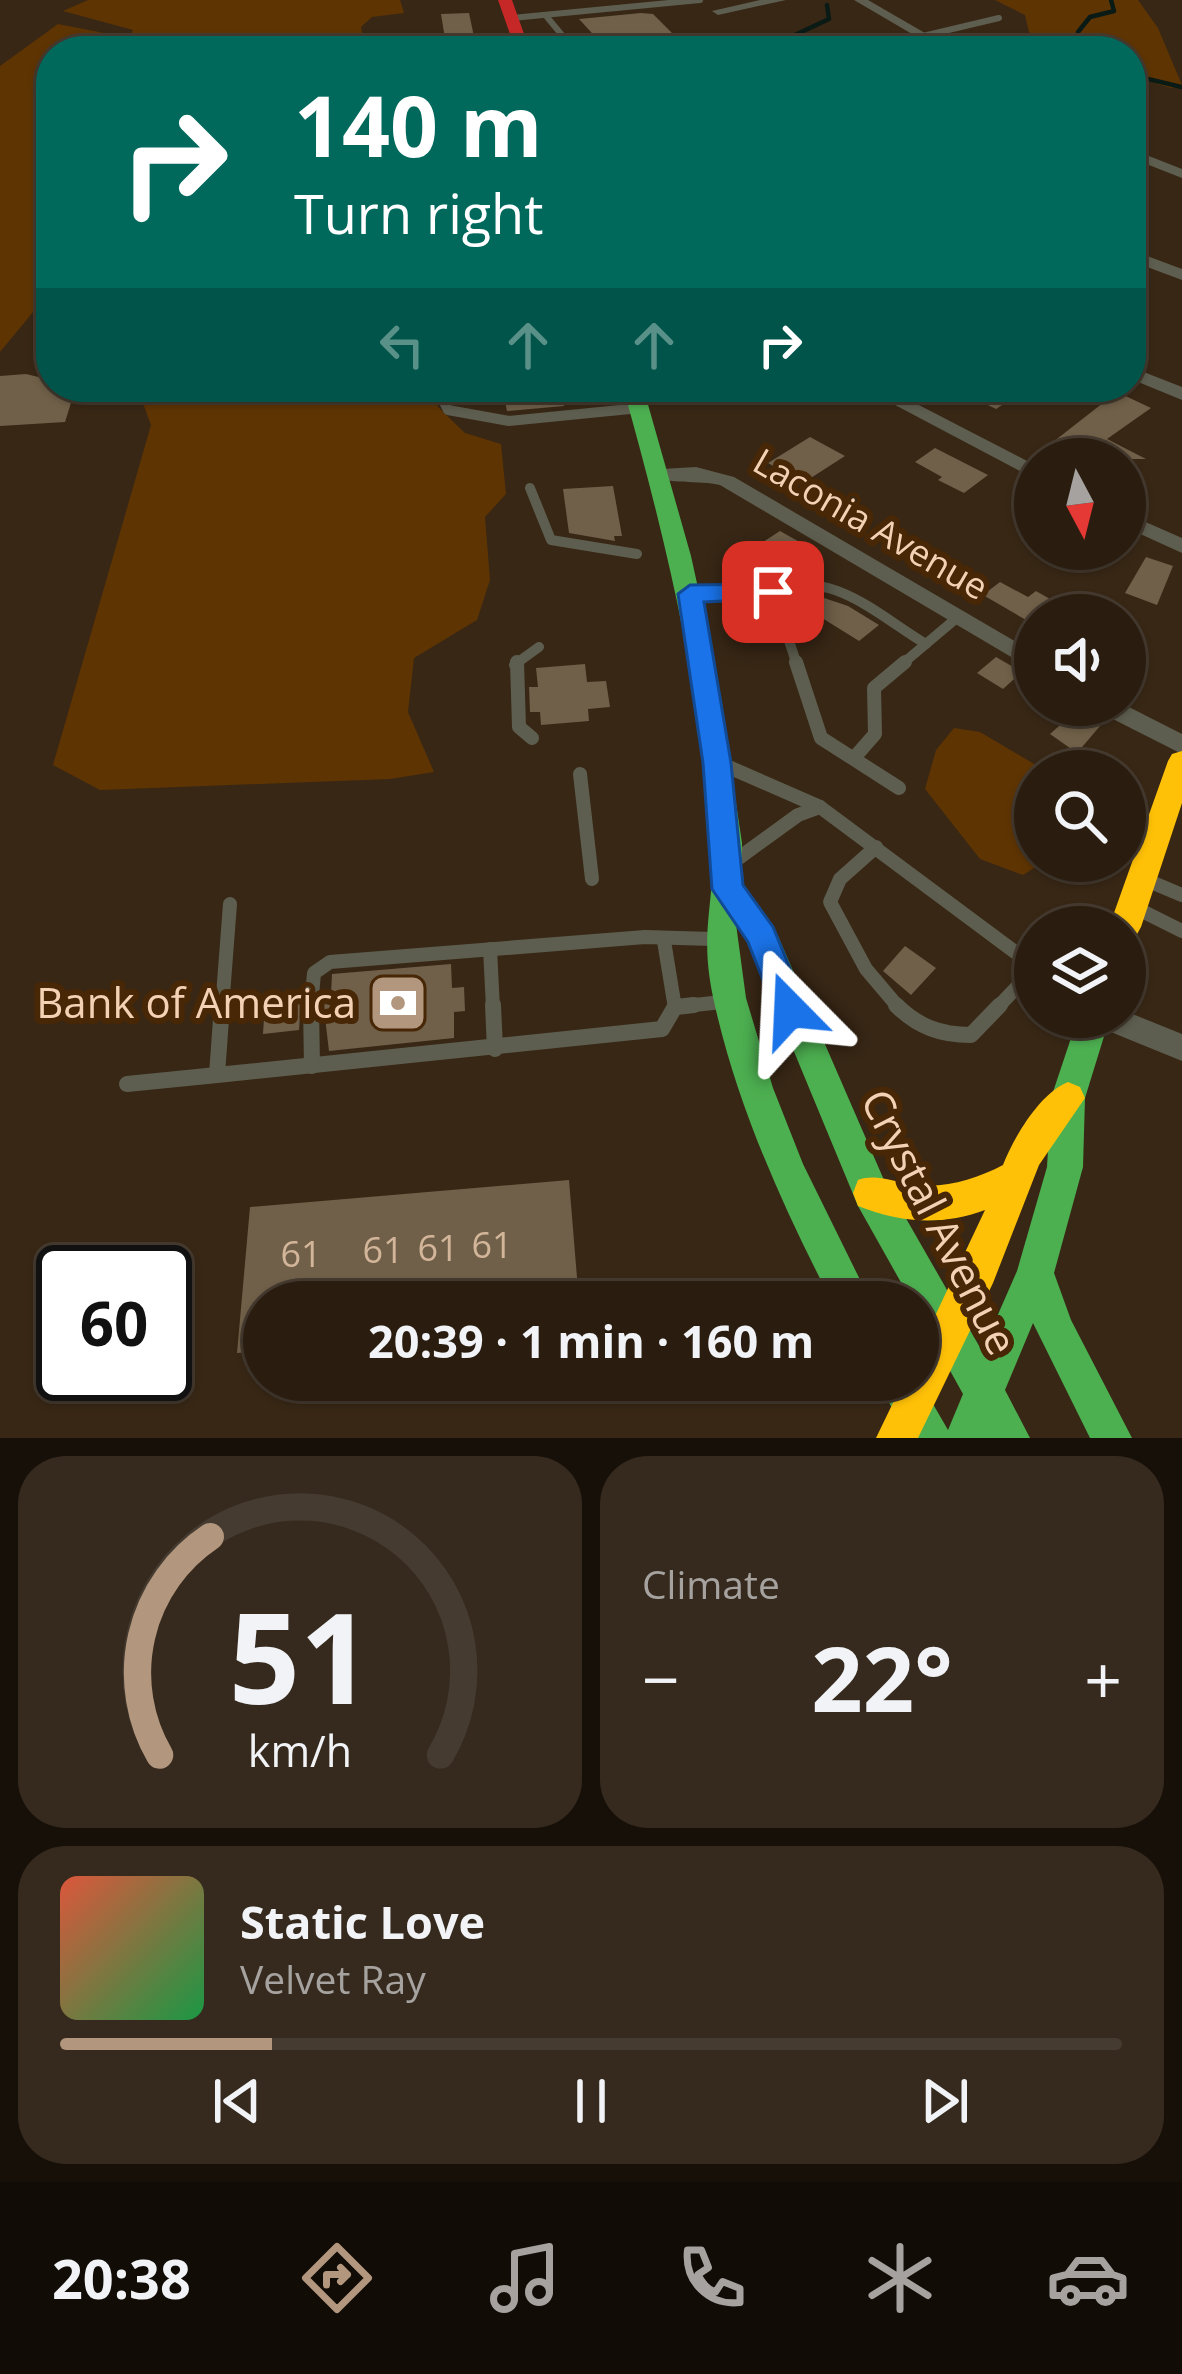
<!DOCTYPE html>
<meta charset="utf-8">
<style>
:root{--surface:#2a1d10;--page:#362a1e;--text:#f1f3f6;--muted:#a5a29f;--line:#463b30;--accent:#b2967d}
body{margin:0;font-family:"Open Sans",sans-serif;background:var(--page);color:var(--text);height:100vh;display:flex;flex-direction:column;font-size:45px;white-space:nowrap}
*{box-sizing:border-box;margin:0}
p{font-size:39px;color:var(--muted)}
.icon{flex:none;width:66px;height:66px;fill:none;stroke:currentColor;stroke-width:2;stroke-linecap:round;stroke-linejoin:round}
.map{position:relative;height:1438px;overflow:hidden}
.sheet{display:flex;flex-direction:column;gap:18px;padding:18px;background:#171009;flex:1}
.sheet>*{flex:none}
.banner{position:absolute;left:36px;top:36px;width:1110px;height:366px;border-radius:48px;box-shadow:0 3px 9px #0004,0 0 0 3px var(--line);background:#00695c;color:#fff;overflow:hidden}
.needle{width:78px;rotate:173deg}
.controls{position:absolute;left:1014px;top:438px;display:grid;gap:24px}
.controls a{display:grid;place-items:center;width:132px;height:132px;border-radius:50%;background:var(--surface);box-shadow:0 3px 9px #0004,0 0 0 3px var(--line);font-size:60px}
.speed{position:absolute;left:36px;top:1245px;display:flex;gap:24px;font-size:60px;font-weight:700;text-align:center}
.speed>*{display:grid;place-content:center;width:156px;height:156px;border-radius:50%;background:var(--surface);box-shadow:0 3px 9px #0004,0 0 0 3px var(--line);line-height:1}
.speed .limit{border:6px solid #111;border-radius:18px;background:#fff;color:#111}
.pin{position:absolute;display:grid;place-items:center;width:102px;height:102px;color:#fff;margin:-51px;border-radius:24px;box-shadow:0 6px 18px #0006}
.me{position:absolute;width:132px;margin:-66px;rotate:339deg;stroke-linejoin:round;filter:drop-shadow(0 0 9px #0008)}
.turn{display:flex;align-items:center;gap:42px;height:252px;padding:0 60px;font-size:54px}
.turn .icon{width:156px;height:156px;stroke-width:2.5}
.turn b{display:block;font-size:84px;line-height:102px}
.lanes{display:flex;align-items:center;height:114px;padding:0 60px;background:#0003;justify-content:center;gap:60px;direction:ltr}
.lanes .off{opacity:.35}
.big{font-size:90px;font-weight:700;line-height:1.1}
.sheet .card{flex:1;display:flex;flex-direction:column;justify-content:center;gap:18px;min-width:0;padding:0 42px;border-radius:48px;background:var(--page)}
.sheet .dial{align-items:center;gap:0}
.dial svg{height:312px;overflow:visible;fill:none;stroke:var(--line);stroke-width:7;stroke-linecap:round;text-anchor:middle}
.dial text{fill:var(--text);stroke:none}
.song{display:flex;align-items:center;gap:36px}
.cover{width:144px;height:144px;border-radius:18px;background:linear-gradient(135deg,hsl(10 70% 55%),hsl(140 70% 35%))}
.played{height:12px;border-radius:6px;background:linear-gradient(90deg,var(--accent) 20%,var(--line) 20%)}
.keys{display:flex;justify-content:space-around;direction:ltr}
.heat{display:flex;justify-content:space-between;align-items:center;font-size:66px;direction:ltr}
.sheet .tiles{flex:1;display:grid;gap:18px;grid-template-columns:1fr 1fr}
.card:last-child{grid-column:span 2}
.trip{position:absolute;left:243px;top:1281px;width:696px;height:120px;border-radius:60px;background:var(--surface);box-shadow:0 3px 9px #0004,0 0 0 3px var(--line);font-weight:700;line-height:120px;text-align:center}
.menu{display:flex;height:192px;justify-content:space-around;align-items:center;background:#110c06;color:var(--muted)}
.menu .icon{width:84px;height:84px}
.menu .selected{color:var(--accent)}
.menu b{font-size:54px;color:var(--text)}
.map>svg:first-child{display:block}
.green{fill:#5e3403}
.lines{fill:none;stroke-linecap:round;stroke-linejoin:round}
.stream{stroke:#0a1a15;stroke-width:4.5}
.building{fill:#706049}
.lane-far4{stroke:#5d5e4f;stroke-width:6}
.lane-far3{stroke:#5d5e4f;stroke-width:8}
.lane-far2{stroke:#5d5e4f;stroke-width:10}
.lane-far1{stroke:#5d5e4f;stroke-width:14}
.lane{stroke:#5d5e4f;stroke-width:16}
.street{fill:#5d5e4f;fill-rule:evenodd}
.fast{fill:#4caf50;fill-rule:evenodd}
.slow{fill:#ffc107;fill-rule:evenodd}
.jam{fill:#c62828;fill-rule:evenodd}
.route{fill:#1a73e8;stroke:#114b97;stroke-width:3}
.labels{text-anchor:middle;stroke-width:12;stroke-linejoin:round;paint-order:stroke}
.street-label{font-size:36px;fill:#f4d1b5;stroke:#472706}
.near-number-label{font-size:36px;fill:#d3b59a}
.near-poi-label{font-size:42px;fill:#f4d1b5;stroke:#472706;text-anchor:end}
.near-street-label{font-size:42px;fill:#f4d1b5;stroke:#472706}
</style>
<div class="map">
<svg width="1182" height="1438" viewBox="0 0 1182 1438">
<rect width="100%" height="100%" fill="#382715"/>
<!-- green -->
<g class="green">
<path d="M88,0h312l4,13 -32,4 -11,10 4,24h-243l11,-21 -70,-19z"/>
<path d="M995,0h143l20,28 24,57 -11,3 -40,-12v-25l-85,-1 -17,-18 -4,-17z"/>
<path d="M58,24l46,9 -9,18h-44v228l-8,21 -43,52v-286z"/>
<path d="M125,387h129l48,17 39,-4 18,-13h77l2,20 27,26 36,11 5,50 -21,23 5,63 -13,40 -63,38 -6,54 26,60 -44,7 -290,11 -47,-25 98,-340 -13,-35z"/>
<path d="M954,728l26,4 66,39h-11v90h10l-22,14 -43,-16 -55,-70 11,-39z"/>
</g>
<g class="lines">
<!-- stream -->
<g class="stream">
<path d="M761,51l68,-32 -2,-14"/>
<path d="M1095,51l-16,-7 -1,-12 12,-15 24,-6 -3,-11"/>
<path d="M1131,75l51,12"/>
</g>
</g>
<!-- building -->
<g class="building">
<path d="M469,13l8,38h-30l-6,-37z"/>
<path d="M641,13l12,1 22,22 -31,15h-15l-6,-7h-21l-23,-25z"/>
<path d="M26,374l25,6v7h25l-11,35 -65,4v-50z"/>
<path d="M502,387h58l4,19 -57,5z"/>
<path d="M951,387h79l-34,22z"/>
<path d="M1117,392l34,16 -44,31 39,20h-60l-33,-17z"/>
<path d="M810,437l35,19 -42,27 -35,-20z"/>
<path d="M935,448l53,27 -24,18 -26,-13 4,-3 -27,-15z"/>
<path d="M613,486l9,50h-8l1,5 -46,-8 -6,-44z"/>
<path d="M780,531l23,13 -38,25 -22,-14z"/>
<path d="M1146,557l27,9 -16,39 -32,-12z"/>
<path d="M1000,582l28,15 8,-6 21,12 -22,12 -2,9 -50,-29z"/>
<path d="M821,597l27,9 31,19 -20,16 -53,-33z"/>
<path d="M996,657l26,15 -19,17 -26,-16z"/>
<path d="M585,664l2,18 19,-1 4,26 -22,2 1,12 -48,4 -1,-13h-10l-1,-25h9l-2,-19z"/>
<path d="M1077,710l23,16 -23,27 -27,-19z"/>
<path d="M905,946l31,22 -25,27 -28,-24z"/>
<path d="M451,964l1,24 12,-1 1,24 -11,1v26l-125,13 -6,-50v-6h8l1,-21z"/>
<path d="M301,997l-2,33 -36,4 2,-33z"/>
<path d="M569,1180l10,122h-315v49l-27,2 13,-146z"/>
</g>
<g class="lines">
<!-- lane-far4 -->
<g class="lane-far4">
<path d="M547,17l24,29"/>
<path d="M512,18l188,-18"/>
<path d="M923,36l76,-18"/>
<path d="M484,45l2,6"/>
<path d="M593,51h29"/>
</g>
<!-- lane-far3 -->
<path class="lane-far3" d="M444,392l3,-5"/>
<!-- lane-far2 -->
<g class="lane-far2">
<path d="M446,389l-5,7 7,14 61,11 131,-13"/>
<path d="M530,488l21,52 86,14"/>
<path d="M773,592c57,-25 103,22 153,52"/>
<path d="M692,594l81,-2 24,73"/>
<path d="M514,665l25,-18"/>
<path d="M901,665l58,-49"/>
</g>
<!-- lane-far1 -->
<g class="lane-far1">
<path d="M517,662l2,65 13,11"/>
<path d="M796,662l25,76 78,50"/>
<path d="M854,758l21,-24 -1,-46 31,-26"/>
<path d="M724,765l96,42 215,160"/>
<path d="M580,774l12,105"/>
<path d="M876,847l-36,32 -10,23 36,67 33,39"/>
<path d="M736,860l62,-45 22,-8"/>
<path d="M1144,879l38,16"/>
<path d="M1138,909l44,22"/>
<path d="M664,941l11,67"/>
<path d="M490,949l3,59"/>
<path d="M676,1007l46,-5"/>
<path d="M222,1008l8,-104"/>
<path d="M311,1008l3,-35 16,-11 315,-25 68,2"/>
<path d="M997,1008l38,-40"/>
</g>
<!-- lane -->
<g class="lane">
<path d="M222,1005l-5,70 445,-46 14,-24"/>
<path d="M311,1005l1,61"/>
<path d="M493,1005l2,44"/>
<path d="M896,1005c22,22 45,30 75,30l29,-30"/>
<path d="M676,1007l18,-2"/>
<path d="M127,1084l90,-9"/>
</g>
<!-- street -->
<g class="street">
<path d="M760,0h26l-68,15 -6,-4z"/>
<path d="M854,0h14l88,51h-15z"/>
<path d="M1131,149l51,20v9l-51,-20z"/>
<path d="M1131,250l51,19v11l-51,-19z"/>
<path d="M1131,367l51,20v13l-51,-21z"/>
<path d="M861,387h23l151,78v14z"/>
<path d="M696,467l38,10 301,176v18l-315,-186c-20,-5 -54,0 -68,-10l10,-6z"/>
<path d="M1125,513l57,25v15l-57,-26z"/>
<path d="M1093,705h32l57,29v20l-85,-43z"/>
<path d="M1125,1011l57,23v27l-86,-35 -5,-9h34z"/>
</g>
<!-- fast -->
<path class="fast" d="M623,387h20l48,169 25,114 26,173 -1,40 37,53 106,244 98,171 35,-80 30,-104 4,-69 27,-81h32l-25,81 -2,69 -29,106 17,47 61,118h-42l-57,-115 -28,67 25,48h-122l-31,-58 41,-2 30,52 15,-36 -45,-81v-11h-6l-54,-96 -109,-263 -13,-19 10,74 27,90 30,76 68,138h-39c-50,-97 -96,-198 -119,-305 -12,-58 -2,-81 0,-136 0,-24 -3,-49 -6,-73 -14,-136 -47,-269 -84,-401z"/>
<!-- slow -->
<g class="slow">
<path d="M1182,751v52l-41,124 -5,9 -11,4v-13h-16l59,-166 4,-7z"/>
<path d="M1068,1082l12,5 5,11 -46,67 -46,118 -75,155h-42l28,-58h14v-28l67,-142c-43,16 -84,13 -127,-4l-5,-13 5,-13c19,-7 38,3 59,5 31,3 59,-6 86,-20 11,-28 37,-72 65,-83z"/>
</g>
<!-- jam -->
<path class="jam" d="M498,0h14l18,51h-14z"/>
</g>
<!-- route -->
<path class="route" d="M773,584l13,8 -4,6 -78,4 27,161 12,122 30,42 34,83 -5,11 -12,4 -11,-4 -31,-79 -36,-53 -9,-126 -25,-169 12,-9z"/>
<!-- icons -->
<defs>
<g id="bank-square" transform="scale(3)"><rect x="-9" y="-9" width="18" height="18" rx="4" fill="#b2967d" stroke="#472706"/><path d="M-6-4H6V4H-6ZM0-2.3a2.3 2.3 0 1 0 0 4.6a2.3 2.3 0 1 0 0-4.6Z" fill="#fff"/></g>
</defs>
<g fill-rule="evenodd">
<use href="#bank-square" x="398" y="1003"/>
</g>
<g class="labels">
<!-- street labels -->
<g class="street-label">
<text transform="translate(871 524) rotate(30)" y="13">Laconia Avenue</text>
</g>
<!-- near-number labels -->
<g class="near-number-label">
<text x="492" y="1258">61</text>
<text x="438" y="1261">61</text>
<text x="383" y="1263">61</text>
<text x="301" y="1267">61</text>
</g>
<!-- near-poi labels -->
<g class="near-poi-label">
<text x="356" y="1018">Bank of America</text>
</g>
<!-- near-street labels -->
<g class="near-street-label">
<text transform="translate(939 1222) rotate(63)" y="15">Crystal Avenue</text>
</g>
</g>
</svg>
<div class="controls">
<a><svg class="needle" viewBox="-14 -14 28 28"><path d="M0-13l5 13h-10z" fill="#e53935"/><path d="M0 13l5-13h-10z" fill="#a5a29f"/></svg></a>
<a><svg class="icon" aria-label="sound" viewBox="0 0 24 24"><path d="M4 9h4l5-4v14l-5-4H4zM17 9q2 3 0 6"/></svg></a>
<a><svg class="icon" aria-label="search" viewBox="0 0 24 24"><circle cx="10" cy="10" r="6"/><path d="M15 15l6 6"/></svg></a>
<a><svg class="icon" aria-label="layers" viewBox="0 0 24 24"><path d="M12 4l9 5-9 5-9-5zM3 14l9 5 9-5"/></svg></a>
</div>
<div class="speed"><div class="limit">60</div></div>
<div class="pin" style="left:773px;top:592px;background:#d93025"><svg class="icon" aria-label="arrive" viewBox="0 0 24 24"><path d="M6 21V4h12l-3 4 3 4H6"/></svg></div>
<svg class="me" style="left:790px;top:1010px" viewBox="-20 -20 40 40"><path d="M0-17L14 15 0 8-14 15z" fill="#1a73e8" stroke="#fff" stroke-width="4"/></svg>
<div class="trip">20:39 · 1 min · 160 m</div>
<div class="banner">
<div class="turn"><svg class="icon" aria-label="right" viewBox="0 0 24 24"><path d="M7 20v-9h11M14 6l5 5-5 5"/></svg><div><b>140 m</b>Turn right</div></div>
<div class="lanes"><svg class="icon off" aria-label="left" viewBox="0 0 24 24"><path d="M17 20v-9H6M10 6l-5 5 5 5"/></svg><svg class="icon off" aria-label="ahead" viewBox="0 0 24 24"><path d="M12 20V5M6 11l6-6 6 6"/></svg><svg class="icon off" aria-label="ahead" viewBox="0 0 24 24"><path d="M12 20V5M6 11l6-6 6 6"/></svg><svg class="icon" aria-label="right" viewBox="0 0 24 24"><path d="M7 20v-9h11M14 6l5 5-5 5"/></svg></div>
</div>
</div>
<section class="sheet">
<div class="tiles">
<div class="card dial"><svg viewBox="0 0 100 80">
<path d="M14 69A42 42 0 1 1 86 69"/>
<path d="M14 69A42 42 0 0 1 27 13" stroke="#b2967d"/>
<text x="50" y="56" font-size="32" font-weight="700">51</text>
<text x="50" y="72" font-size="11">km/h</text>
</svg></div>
<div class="card"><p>Climate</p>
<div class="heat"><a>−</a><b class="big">22°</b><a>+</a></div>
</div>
<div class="card">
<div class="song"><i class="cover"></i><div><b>Static Love</b><p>Velvet Ray</p></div></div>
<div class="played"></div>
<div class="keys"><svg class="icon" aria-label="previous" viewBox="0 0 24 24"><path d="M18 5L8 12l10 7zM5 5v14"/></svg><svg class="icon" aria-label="pause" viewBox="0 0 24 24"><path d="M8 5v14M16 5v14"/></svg><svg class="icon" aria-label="next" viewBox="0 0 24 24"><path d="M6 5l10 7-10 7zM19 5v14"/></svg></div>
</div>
</div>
</section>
<nav class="menu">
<b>20:38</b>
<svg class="icon selected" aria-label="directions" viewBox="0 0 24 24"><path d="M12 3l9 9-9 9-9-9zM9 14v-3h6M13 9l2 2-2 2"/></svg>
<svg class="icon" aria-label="music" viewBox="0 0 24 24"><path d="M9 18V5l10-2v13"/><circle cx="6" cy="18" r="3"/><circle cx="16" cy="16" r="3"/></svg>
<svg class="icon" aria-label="phone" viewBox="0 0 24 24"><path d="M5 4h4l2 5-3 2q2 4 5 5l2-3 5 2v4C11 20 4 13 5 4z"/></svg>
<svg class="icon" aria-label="climate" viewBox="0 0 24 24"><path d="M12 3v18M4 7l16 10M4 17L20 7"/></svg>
<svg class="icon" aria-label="car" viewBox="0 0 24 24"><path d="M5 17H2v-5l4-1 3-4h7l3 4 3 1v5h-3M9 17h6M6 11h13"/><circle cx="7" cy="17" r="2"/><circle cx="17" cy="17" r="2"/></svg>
</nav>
